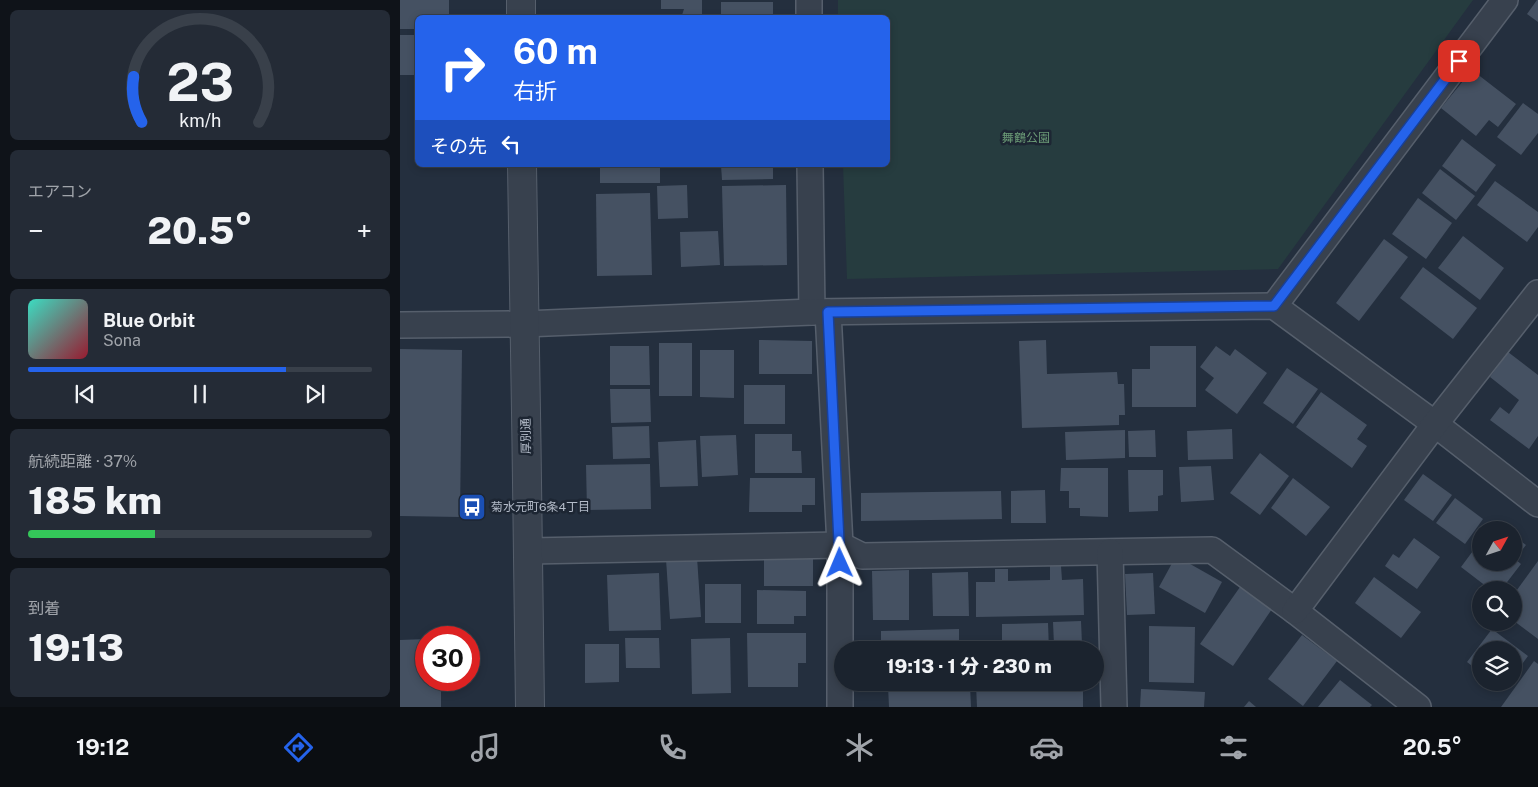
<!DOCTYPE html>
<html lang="ja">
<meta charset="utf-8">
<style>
:root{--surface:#1b232e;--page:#242b36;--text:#f1f3f6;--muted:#a0a4aa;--line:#39404a;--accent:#2563eb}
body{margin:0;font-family:"Public Sans","Noto Sans JP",sans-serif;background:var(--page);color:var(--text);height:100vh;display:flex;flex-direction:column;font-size:19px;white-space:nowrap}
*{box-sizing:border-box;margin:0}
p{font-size:16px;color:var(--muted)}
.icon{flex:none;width:28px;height:28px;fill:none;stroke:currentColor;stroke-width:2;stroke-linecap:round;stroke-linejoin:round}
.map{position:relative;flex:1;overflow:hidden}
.details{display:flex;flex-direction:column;gap:10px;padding:10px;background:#0f1319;width:400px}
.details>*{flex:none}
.banner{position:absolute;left:15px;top:15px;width:475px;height:152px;border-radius:8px;box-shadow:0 2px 8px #0003,0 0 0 1px var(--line);background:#2563eb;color:#fff;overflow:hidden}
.needle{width:32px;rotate:50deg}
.fabs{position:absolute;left:1072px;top:521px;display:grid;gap:10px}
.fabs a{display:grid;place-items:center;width:50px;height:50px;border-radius:50%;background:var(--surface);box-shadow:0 2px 8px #0003,0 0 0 1px var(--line);font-size:25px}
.speed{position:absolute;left:15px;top:626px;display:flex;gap:10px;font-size:25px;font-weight:700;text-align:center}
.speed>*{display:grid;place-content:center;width:65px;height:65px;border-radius:50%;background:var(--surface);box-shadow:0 2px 8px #0003,0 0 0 1px var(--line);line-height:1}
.speed .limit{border:8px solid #d22;background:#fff;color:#111}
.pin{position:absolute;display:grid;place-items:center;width:42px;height:42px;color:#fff;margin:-21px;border-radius:10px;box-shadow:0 2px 8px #0006}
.me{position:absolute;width:55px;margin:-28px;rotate:359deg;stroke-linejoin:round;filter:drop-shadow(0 0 4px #0008)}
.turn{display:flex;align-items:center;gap:18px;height:105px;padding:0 15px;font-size:22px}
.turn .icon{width:65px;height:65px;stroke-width:2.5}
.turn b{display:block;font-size:35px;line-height:42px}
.then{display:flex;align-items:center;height:48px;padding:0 15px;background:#0003;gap:10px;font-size:19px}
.big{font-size:38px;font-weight:800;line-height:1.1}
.details .widget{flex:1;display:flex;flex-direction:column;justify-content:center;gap:8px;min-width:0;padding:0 18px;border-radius:8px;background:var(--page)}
.details .dial{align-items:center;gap:0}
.dial svg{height:130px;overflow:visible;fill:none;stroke:var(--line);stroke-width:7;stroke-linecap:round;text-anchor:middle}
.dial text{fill:var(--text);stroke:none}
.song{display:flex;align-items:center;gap:15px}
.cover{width:60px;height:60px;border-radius:8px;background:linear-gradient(135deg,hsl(170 70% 55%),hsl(350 70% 35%))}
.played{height:5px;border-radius:2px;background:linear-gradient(90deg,var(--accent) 75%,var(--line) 75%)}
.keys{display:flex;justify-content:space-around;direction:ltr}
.heat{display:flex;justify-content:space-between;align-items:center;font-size:28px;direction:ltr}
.charge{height:8px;border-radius:4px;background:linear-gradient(90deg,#34c759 37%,var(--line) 0)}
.trip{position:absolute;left:434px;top:641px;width:270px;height:50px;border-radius:25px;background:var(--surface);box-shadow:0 2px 8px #0003,0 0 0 1px var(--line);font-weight:800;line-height:50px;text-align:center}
.dock{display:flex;height:80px;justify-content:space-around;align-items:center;background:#0b0e12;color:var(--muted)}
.dock .icon{width:35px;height:35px}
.dock .on{color:var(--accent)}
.dock b{font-size:22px;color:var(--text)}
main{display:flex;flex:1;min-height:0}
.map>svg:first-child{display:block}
.green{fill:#263c3f}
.building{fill:#455162}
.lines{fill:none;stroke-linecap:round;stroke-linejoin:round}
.minor-casing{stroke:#565f6c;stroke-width:28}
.tertiary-casing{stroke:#565f6c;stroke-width:30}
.minor{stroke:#38414e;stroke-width:25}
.tertiary{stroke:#38414e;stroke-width:28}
.route-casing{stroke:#184099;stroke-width:12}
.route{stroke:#2563eb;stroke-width:9}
.labels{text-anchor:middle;stroke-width:5;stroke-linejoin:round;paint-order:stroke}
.park-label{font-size:12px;fill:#6b9a76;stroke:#1d2633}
.street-label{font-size:12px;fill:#b4bcc9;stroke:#1d2633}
.poi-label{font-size:12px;fill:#b4bcc9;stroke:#1d2633;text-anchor:start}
</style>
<main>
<section class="details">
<div class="widget dial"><svg viewBox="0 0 100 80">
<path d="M14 69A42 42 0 1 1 86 69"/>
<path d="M14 69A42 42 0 0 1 9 41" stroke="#2563eb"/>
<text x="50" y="56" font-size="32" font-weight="700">23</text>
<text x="50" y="72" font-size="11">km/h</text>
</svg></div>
<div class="widget"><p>エアコン</p>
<div class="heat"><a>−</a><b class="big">20.5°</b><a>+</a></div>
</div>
<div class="widget">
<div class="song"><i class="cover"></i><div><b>Blue Orbit</b><p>Sona</p></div></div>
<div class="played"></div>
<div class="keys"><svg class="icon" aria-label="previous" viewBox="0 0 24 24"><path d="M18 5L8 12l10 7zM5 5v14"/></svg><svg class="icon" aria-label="pause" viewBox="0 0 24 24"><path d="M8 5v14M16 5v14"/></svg><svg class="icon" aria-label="next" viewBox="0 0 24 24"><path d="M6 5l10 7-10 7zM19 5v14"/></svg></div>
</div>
<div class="widget"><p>航続距離 · 37%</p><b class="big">185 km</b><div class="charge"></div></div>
<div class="widget"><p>到着</p><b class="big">19:13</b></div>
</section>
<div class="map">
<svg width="1138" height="707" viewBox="0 0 1138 707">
<rect width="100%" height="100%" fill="#242f3e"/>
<!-- green -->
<path class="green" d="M438,0h635l-195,269 -431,10 -4,-114h45v-147l-50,-1z"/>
<!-- building -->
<g class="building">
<path d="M0,0h49v18h-31v11h-18z"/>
<path d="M261,0h41v18h-21l3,-9h-23z"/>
<path d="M1137,0h1v22l-11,-8z"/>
<rect x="321" y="2" width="52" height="16"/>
<rect x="0" y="35" width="18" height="40"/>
<path d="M1072,70l44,34 -18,23 -9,-7 -13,16 -35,-28z"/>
<path d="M1123,103l15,11v19l-17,22 -24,-18z"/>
<path d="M1062,139l34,26 -20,27 -34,-26z"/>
<rect x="200" y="165" width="60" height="18"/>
<path d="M321,165h52v14l-51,1z"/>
<path d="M1040,169l35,27 -19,24 -34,-27z"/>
<path d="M1095,181l43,31v15l-11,15 -50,-37z"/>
<path d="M287,185l1,33 -30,1 -1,-33z"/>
<path d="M386,185l1,80 -63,1 -2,-80z"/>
<path d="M250,193l2,82 -55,1 -1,-82z"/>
<path d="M1018,198l34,25 -26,36 -34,-25z"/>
<path d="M318,231l2,34 -39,2 -1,-35z"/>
<path d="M1063,236l41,32 -24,32 -42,-32z"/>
<path d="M984,239l24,18 -49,64 -23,-18z"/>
<path d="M1023,267l54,41 -24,31 -53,-41z"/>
<path d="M359,340l53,1v33h-53z"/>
<path d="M646,340l1,34 70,-2 1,12h6l1,31h-6v10l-97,3 -3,-87z"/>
<rect x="259" y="343" width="33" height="53"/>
<path d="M210,346h39l1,39h-40z"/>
<path d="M750,346h46v61h-64v-38h18z"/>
<path d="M816,346l14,10 5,-7 32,24 -30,41 -32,-24 9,-12 -14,-11z"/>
<path d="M0,349l62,1 -2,167 -60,-1z"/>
<path d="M300,350h34v48l-34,-1z"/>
<path d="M1108,352l30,23v61l-9,13 -39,-29 10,-13 9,7 10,-14 -29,-23z"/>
<path d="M887,368l31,21 -25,35 -30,-21z"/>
<rect x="344" y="385" width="41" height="39"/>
<path d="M210,389h40l1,33 -40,1z"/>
<path d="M921,392l46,33 -10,14 10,7 -15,22 -56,-41z"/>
<path d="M249,426l1,32 -37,1 -1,-32z"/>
<path d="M832,429l1,30 -45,1 -1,-29z"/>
<path d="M725,430v28l-59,2 -1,-28z"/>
<path d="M755,430l1,27h-27l-1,-26z"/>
<path d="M355,434h37v17h9l1,22h-47z"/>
<path d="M336,435l2,40 -36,2 -2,-41z"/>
<path d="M296,440l2,46 -38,1 -2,-45z"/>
<path d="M860,453l29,23 -29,39 -30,-22z"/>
<path d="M250,464l1,45 -64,1 -1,-45z"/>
<path d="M811,466l3,34 -33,2 -2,-35z"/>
<path d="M661,468h47v49l-28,-1v-8h-11v-17h-9z"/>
<path d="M728,470h35v25l-5,1v15l-29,1z"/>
<path d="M1023,474l29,21 -19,26 -29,-21z"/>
<path d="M350,478h65v27h-13v7h-53z"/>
<path d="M893,478l37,29 -24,29 -35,-28z"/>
<path d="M645,490l1,33h-35v-32z"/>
<path d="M601,491l1,28 -141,2v-28z"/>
<path d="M1055,498l28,21 -18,25 -29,-21z"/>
<path d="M1095,522l10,8h-16z"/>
<path d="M1114,536l12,9 -11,14 6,5 -20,26h-10l-30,-23 20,-27v22h33z"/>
<path d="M1014,538l26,19 -23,32 -32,-23 8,-12 6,4z"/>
<rect x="364" y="552" width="49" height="34"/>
<path d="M776,556l46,26 -17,31 -46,-26z"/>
<path d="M297,557l4,60 -31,2 -4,-60z"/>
<path d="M1138,561v78l-24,-18v-27z"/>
<path d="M650,566h11l1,14 21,-1 1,36 -108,2v-35h19v-13h13v12l42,-1z"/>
<path d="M509,570v50h-36l-1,-49z"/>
<path d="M568,572l1,44h-36l-1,-43z"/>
<path d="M259,573l2,57 -52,1 -2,-56z"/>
<path d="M753,573l2,41 -28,1 -2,-41z"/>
<path d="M974,577l47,35 -20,26 -46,-35z"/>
<rect x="305" y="584" width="36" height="39"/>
<path d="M840,587l32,22 -39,57 -33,-22z"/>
<path d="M357,590l49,1v25h-12v8h-37z"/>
<path d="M681,621l1,23 -28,1 -1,-23z"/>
<path d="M648,623l1,27h-47v-26z"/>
<path d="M749,626l46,1 -1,56 -45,-1z"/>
<path d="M559,629v21h-78v-19z"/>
<path d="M1092,629l36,27 -14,19v-25h-33v23l-14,-11z"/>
<path d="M347,633h59v30h-8v24h-50z"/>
<path d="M902,635l35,26 -34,45 -35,-27z"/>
<path d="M225,638h34l1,30h-34z"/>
<path d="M330,638l1,55 -39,1 -1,-55z"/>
<path d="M26,639v41h15v27h-41v-67z"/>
<path d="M185,644h34v38l-34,1z"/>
<path d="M1134,661l4,3v43h-37z"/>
<path d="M940,680l32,25 -2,2h-52z"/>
<path d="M683,682v25h-106l-1,-22z"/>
<path d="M1094,682h14l-5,7z"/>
<path d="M570,685l1,22h-82l-1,-21z"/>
<path d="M741,689l64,3 -1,15h-64z"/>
<path d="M849,701l7,6h-12z"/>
</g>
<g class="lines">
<!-- minor casing -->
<g class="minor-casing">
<g id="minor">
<path d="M409,0v18"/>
<path d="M410,165l2,147"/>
<path d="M874,306l231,-306"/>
<path d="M428,312l12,233v162"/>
<path d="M0,325l124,-1 288,-12 462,-6 161,118 103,80"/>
<path d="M129,551l311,-6 22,11 350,-6 83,61 123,96"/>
<path d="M710,552l4,155"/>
<path d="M895,611l140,-187 103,-131"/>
</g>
</g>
<!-- tertiary casing -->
<g class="tertiary-casing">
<g id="tertiary">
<path d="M121,0v18"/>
<path d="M122,165c2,181 7,361 8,542"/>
</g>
</g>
<!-- minor -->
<use href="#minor" class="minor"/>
<!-- tertiary -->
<use href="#tertiary" class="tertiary"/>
</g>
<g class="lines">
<!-- route casing -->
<g class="route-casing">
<path id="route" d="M440,563l-12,-251 446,-6 185,-245"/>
</g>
<!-- route -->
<use href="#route" class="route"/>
</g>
<!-- icons -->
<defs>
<g id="bus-square" transform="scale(1.4375)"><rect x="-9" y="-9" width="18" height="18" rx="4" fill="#1a4fb4" stroke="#1d2633"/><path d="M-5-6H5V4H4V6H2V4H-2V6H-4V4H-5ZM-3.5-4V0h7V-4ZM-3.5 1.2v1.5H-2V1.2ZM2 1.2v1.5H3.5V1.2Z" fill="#fff"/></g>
</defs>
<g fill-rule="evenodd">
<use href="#bus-square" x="72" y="507"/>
</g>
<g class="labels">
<!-- park labels -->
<g class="park-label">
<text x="626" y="142">舞鶴公園</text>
</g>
<!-- street labels -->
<g class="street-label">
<text transform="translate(126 436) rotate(-91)" y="4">厚別通</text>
</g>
<!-- poi labels -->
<g class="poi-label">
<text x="91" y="511">菊水元町6条4丁目</text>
</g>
</g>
</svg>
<div class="fabs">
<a><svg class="needle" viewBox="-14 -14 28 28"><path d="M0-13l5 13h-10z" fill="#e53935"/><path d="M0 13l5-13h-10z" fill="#a0a4aa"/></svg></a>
<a><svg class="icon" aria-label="search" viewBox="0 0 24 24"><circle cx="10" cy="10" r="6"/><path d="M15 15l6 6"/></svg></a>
<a><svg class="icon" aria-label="layers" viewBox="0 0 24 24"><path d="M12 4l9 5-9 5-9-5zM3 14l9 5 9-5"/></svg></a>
</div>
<div class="speed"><div class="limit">30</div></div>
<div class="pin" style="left:1059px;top:61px;background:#d93025"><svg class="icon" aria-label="arrive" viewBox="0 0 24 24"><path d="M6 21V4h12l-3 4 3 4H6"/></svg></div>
<svg class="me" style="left:440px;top:563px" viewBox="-20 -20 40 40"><path d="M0-17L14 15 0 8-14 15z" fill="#2563eb" stroke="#fff" stroke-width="4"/></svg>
<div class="trip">19:13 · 1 分 · 230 m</div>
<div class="banner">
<div class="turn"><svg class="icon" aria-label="right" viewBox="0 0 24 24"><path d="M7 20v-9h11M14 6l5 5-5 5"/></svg><div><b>60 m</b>右折</div></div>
<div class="then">その先<svg class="icon" aria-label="left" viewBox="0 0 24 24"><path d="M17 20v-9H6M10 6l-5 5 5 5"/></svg></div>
</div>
</div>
</main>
<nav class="dock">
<b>19:12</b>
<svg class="icon on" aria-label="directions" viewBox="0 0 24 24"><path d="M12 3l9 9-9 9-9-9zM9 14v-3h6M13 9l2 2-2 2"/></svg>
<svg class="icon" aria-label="music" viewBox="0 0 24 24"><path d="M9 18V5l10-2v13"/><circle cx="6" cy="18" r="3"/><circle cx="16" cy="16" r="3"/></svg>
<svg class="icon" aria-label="phone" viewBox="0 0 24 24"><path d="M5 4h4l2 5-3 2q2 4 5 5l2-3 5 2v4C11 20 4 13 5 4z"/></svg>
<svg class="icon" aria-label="climate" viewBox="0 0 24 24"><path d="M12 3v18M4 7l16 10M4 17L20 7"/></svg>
<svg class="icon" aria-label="car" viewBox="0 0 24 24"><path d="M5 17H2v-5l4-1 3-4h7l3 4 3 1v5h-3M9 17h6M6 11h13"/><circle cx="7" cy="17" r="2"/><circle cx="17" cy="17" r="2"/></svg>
<svg class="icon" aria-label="filters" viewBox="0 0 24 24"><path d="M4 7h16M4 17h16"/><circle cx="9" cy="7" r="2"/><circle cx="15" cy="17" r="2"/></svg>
<b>20.5°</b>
</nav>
